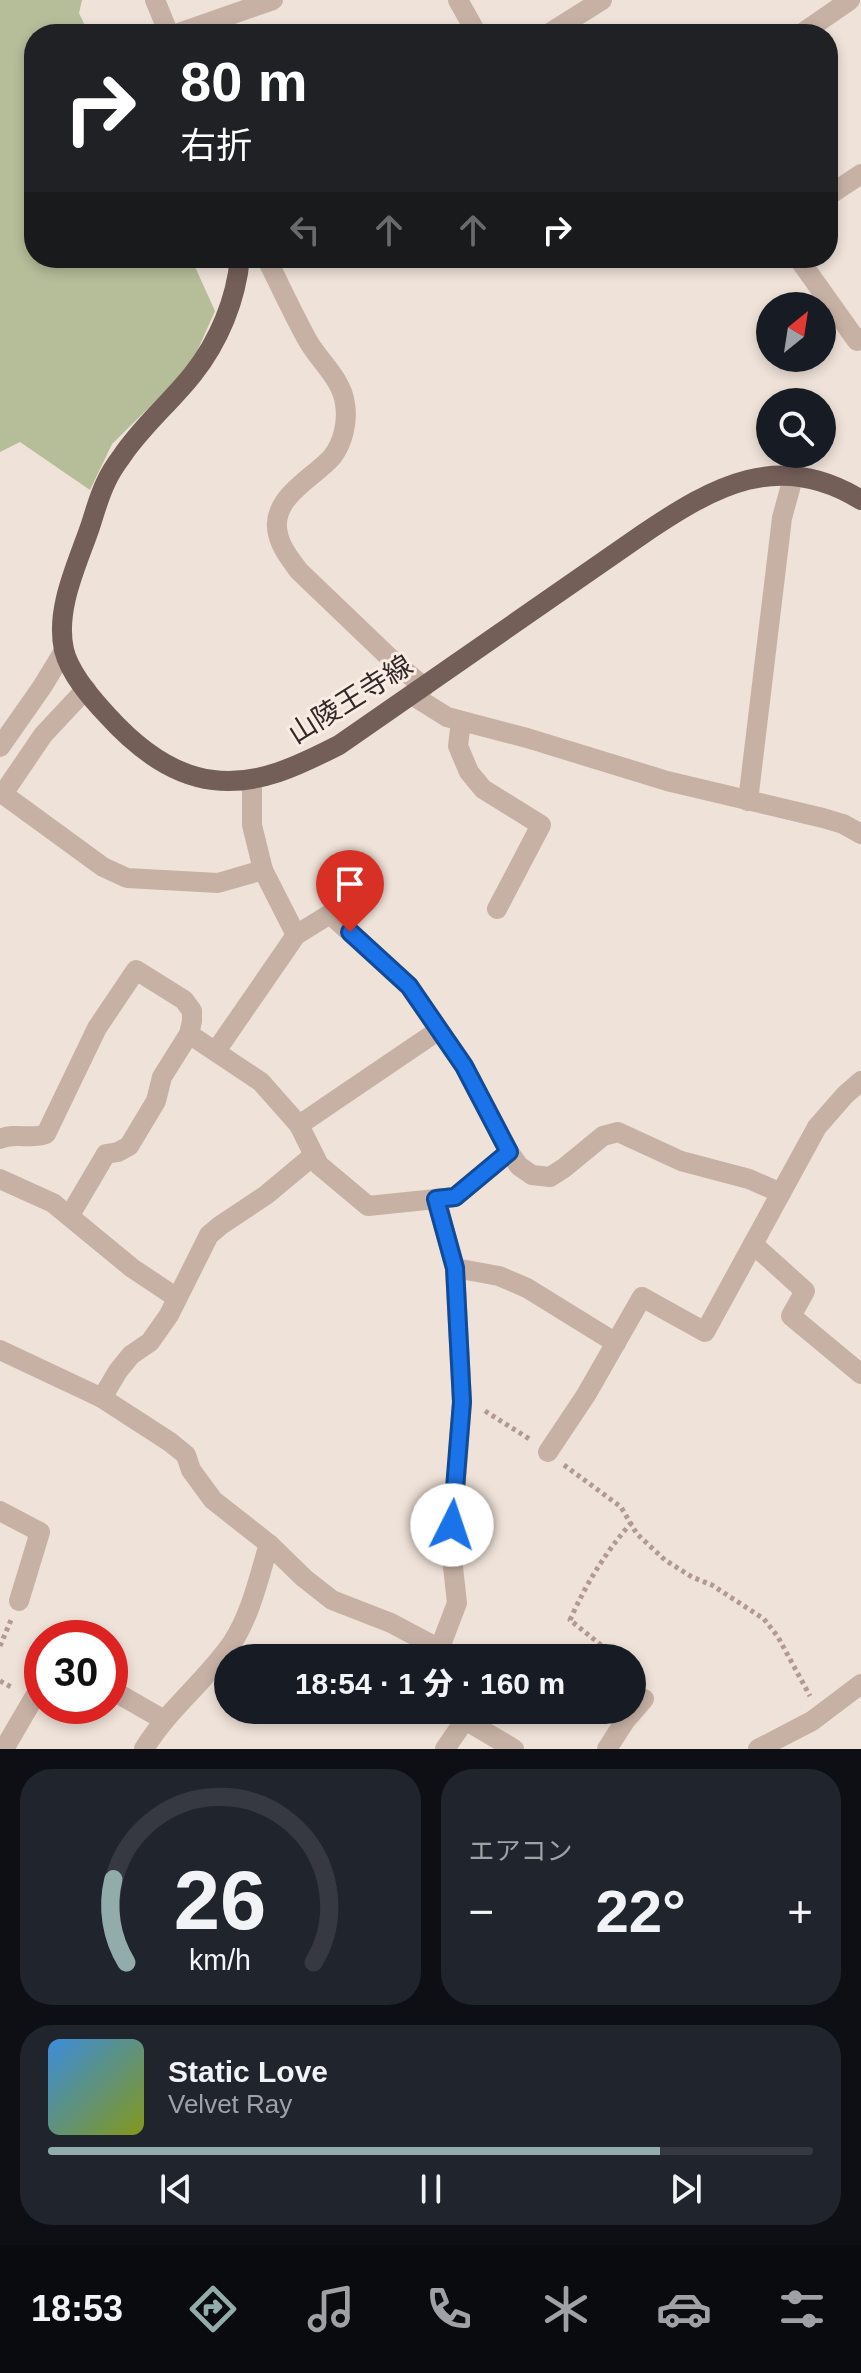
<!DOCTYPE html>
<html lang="ja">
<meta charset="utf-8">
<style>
:root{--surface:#171b24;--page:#20242c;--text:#f1f3f6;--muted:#9ea1a6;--line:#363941;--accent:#92abab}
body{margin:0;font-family:Helvetica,"Noto Sans JP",sans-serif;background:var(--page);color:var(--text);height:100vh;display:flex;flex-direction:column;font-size:30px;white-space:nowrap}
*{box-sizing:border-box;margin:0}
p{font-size:26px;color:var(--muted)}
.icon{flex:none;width:44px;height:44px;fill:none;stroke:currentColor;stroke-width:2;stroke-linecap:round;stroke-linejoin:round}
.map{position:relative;height:1749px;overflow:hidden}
.panel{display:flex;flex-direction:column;gap:20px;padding:20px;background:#0d0f14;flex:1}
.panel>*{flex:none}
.banner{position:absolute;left:24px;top:24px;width:814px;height:244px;border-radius:32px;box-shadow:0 4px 12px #0003;background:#202124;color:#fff;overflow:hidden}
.needle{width:52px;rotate:30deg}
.controls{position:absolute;left:756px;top:292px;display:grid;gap:16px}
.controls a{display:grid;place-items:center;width:80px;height:80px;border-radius:50%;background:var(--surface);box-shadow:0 4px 12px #0003;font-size:40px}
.speed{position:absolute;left:24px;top:1620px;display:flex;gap:16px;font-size:40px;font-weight:700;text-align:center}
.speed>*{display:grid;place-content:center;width:104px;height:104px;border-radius:50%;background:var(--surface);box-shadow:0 4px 12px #0003;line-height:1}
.speed .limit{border:12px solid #d22;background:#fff;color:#111}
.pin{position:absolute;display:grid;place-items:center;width:68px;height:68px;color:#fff;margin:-82px -34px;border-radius:50% 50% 50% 0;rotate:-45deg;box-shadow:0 0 8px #0007}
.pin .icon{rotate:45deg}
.me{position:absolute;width:88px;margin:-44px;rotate:4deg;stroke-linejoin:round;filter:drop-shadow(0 0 6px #0008)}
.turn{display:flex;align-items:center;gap:28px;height:168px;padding:0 24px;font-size:36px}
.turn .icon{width:104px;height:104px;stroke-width:2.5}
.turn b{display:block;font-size:56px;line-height:68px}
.lanes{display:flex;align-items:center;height:76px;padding:0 24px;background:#0003;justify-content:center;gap:40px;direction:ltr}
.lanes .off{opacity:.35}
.big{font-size:60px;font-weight:800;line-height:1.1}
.panel .card{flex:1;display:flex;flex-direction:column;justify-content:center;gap:12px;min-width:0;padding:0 28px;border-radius:32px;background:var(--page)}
.panel .dial{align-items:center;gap:0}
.dial svg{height:208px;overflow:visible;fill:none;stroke:var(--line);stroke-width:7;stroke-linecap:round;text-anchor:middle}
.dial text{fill:var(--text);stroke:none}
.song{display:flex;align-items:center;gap:24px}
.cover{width:96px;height:96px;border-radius:12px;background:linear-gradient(135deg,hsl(210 70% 55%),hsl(70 70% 35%))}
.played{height:8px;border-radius:4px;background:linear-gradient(90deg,var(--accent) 80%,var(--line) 80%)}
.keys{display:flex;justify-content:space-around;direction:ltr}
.heat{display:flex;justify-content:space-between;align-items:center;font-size:44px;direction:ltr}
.panel .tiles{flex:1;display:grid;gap:20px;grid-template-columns:1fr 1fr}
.card:last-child{grid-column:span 2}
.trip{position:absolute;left:214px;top:1644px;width:432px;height:80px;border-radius:40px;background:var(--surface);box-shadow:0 4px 12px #0003;font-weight:800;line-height:80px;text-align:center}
.tabs{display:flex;height:128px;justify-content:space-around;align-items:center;background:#090b0e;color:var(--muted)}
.tabs .icon{width:56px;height:56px}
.tabs .selected{color:var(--accent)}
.tabs b{font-size:36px;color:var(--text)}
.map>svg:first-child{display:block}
.green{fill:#b6bd99}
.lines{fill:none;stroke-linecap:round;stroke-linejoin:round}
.path{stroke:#b29a90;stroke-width:5;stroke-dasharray:4 4;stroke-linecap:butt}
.minor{stroke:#c7b1a5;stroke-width:20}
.major{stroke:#745e58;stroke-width:20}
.route-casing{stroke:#114b97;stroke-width:20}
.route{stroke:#1a73e8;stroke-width:14}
.labels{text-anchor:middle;stroke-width:6;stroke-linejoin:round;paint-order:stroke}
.street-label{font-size:28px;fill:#332926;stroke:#f8ece4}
</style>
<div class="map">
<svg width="861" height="1749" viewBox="0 0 861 1749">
<rect width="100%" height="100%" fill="#efe2d8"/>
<!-- green -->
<path class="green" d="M0,0h82l-3,13 10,21h-55v224h157l24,53 -25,56 -78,77 -22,46 -70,-48 -20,10z"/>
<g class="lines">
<!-- path -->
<g class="path">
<path d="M485,1411l46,29"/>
<path d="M564,1465l57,42 16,27 28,26 27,17 20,8 52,34 14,18 32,59"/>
<path d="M0,1646l11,-26"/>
<path d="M602,1658l4,-9 -36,-29c16,-36 35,-67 61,-97"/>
<path d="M0,1681l13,7"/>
</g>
<!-- minor -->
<g class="minor">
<path d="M155,0l14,34"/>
<path d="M458,0l19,34"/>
<path d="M176,34l97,-34"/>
<path d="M548,34l54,-34"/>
<path d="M801,34l49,-34"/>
<path d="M828,196l33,-22"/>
<path d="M266,258c14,27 27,56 42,83 12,21 34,38 37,63 3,18 -2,39 -13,53 -18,21 -63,41 -54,77 3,14 13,26 21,37l94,90 31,26"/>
<path d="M798,258l59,83 4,-3"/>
<path d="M86,689l-43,46 -40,59 100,73 24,11 91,5 45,-13"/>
<path d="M412,695l35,22 80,21 140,43 156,37 20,6 18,10"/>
<path d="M461,721l-3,25 11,26 14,17 58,36 -44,84"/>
<path d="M0,747l42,-60 22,-36"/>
<path d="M252,780v45l11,45 33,65"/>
<path d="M748,801l34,-283 12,-44"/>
<path d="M189,1034l72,48 38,43 20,40 49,41 87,-9 54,-45"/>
<path d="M216,1051l80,-116 34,-21 79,72 55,80 45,86 10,14 13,9 18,2 14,-9 39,-32 15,-4 63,29 68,18 32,14"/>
<path d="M299,1125l140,-95"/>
<path d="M0,1139c15,-7 31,1 46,-5l51,-106 39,-58 48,30 8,11v10l-3,13 -27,43 -6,24 -27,45 -11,6 -12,2 -36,61"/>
<path d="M0,1179l53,24 79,65 45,30"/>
<path d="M436,1199l19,69 7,134 -11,147 6,54 -21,55"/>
<path d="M753,1244l52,47 -14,25 70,58"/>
<path d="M455,1268l44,8 28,12 89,55"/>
<path d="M0,1350l102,48 68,44 16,13 5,15 22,30 56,44 35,34 28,22 59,23 49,26"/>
<path d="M102,1398l16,-27 13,-16 19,-13 19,-27 40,-80 12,-10 45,-30 48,-40"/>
<path d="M548,1452l38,-57 56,-98 63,35 112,-205 28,-32 16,-14"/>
<path d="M0,1511l40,21 -21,69"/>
<path d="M110,1689l54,31"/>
<path d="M455,1710l10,10 49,29"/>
<path d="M4,1749l38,-65"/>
<path d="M144,1749c24,-40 62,-68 88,-106 19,-29 27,-66 37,-99"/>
<path d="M445,1749l20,-29"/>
<path d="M607,1749l18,-28 19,-22"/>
<path d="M758,1749l54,-28 49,-37"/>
</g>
<!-- major -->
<path class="major" d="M240,258c-4,42 -21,83 -47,116 -22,28 -51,52 -71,82 -6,8 -12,17 -16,26 -7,14 -11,30 -16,45 -13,38 -35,82 -26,123 6,24 27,48 43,65 28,31 63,60 106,65 45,6 87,-15 126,-35l304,-211c71,-48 136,-85 218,-34"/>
</g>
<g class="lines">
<!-- route casing -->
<g class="route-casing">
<path id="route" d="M350,932l59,54 55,80 45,86 -54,45 -19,2 19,69 7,134 -10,123"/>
</g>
<!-- route -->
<use href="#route" class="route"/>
</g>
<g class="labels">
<!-- street labels -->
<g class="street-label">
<text transform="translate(350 699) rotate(-32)" y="10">山陵王寺線</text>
</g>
</g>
</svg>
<div class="controls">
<a><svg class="needle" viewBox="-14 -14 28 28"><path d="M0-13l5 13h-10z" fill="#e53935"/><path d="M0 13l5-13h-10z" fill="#9ea1a6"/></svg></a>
<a><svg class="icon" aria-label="search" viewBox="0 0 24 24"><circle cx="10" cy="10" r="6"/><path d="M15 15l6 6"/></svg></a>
</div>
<div class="speed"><div class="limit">30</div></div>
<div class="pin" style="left:350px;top:932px;background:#d93025"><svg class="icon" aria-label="arrive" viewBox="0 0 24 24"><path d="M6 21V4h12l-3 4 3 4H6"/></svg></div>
<svg class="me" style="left:452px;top:1525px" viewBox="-20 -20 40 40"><circle r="19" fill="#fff"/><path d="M0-13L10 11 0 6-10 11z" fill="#1a73e8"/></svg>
<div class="trip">18:54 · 1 分 · 160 m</div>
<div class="banner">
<div class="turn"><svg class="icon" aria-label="right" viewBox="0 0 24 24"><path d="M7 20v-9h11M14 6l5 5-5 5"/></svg><div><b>80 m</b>右折</div></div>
<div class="lanes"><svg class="icon off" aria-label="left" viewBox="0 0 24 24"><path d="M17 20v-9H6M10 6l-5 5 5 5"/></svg><svg class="icon off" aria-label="ahead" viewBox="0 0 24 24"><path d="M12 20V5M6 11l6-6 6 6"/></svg><svg class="icon off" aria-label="ahead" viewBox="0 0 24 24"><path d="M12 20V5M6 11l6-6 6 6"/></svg><svg class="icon" aria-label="right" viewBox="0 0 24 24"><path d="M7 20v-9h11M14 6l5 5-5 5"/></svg></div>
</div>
</div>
<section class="panel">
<div class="tiles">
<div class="card dial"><svg viewBox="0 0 100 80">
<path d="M14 69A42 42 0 1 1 86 69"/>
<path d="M14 69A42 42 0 0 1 9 37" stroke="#92abab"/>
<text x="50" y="56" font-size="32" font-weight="700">26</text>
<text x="50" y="72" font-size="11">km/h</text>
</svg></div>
<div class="card"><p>エアコン</p>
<div class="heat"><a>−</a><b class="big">22°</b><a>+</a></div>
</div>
<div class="card">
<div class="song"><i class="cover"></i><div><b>Static Love</b><p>Velvet Ray</p></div></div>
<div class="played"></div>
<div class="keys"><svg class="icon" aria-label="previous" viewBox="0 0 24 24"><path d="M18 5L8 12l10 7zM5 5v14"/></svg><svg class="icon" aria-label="pause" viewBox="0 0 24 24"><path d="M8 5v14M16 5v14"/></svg><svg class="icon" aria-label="next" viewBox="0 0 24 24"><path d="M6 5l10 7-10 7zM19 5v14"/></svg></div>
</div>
</div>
</section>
<nav class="tabs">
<b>18:53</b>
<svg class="icon selected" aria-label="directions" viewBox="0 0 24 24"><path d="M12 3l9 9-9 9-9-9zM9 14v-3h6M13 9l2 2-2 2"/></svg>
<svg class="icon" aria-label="music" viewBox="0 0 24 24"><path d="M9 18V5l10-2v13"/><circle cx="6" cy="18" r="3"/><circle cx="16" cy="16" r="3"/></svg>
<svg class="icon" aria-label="phone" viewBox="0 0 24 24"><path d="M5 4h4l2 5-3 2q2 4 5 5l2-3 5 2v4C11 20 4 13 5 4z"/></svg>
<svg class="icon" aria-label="climate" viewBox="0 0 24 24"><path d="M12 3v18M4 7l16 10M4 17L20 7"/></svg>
<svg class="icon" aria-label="car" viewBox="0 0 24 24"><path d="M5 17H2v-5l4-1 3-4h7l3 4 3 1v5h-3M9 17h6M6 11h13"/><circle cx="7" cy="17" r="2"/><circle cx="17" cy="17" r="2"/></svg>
<svg class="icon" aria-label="filters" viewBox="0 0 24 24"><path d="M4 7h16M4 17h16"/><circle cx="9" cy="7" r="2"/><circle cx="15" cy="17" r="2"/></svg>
</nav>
